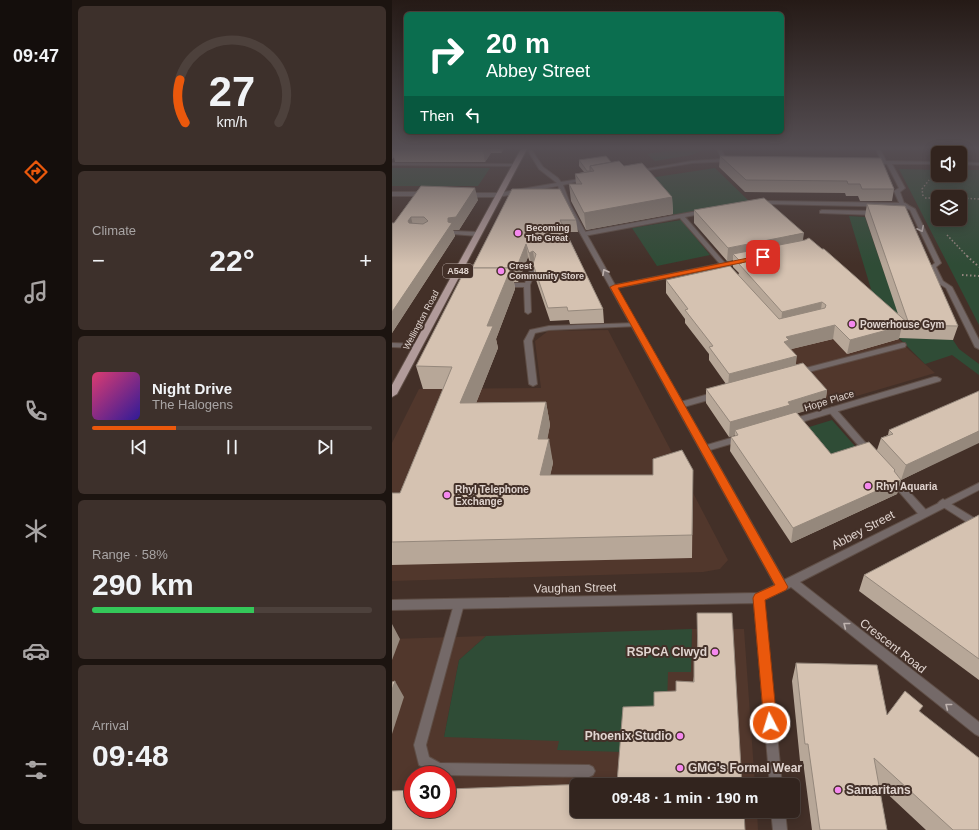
<!DOCTYPE html>
<meta charset="utf-8">
<style>
:root{--surface:#32241e;--page:#3d302b;--text:#f1f3f6;--muted:#a8a4a4;--line:#4d413c;--accent:#ea580c}
body{margin:0;font-family:Helvetica,sans-serif;background:var(--page);color:var(--text);height:100vh;display:flex;flex-direction:column;font-size:15px;white-space:nowrap}
*{box-sizing:border-box;margin:0}
p{font-size:13px;color:var(--muted)}
.icon{flex:none;width:22px;height:22px;fill:none;stroke:currentColor;stroke-width:2;stroke-linecap:round;stroke-linejoin:round}
.map{position:relative;flex:1;overflow:hidden}
.side{display:flex;flex-direction:column;gap:6px;padding:6px;background:#1c1410;width:320px}
.side>*{flex:none}
.top-card{position:absolute;left:12px;top:12px;width:380px;height:122px;border-radius:6px;box-shadow:0 2px 10px #0003,0 0 0 1px var(--line);background:#0b6e4f;color:#fff;overflow:hidden}
.fabs{position:absolute;left:539px;top:146px;display:grid;gap:8px}
.fabs a{display:grid;place-items:center;width:36px;height:36px;border-radius:6px;background:var(--surface);box-shadow:0 2px 10px #0003,0 0 0 1px var(--line);font-size:20px}
.speed{position:absolute;left:12px;top:766px;display:flex;gap:8px;font-size:20px;font-weight:700;text-align:center}
.speed>*{display:grid;place-content:center;width:52px;height:52px;border-radius:50%;background:var(--surface);box-shadow:0 2px 10px #0003,0 0 0 1px var(--line);line-height:1}
.speed .limit{border:6px solid #d22;background:#fff;color:#111}
.pin{position:absolute;display:grid;place-items:center;width:34px;height:34px;color:#fff;margin:-17px;border-radius:8px;box-shadow:0 2px 6px #0006}
.me{position:absolute;width:44px;margin:-22px;rotate:355deg;stroke-linejoin:round;filter:drop-shadow(0 0 3px #0008)}
.turn{display:flex;align-items:center;gap:14px;height:84px;padding:0 16px;font-size:18px}
.turn .icon{width:52px;height:52px;stroke-width:2.5}
.turn b{display:block;font-size:28px;line-height:34px}
.then{display:flex;align-items:center;height:38px;padding:0 16px;background:#0003;gap:8px;font-size:15px}
.big{font-size:30px;font-weight:700;line-height:1.1}
.side .card{flex:1;display:flex;flex-direction:column;justify-content:center;gap:6px;min-width:0;padding:0 14px;border-radius:6px;background:var(--page)}
.side .dial{align-items:center;gap:0}
.dial svg{height:104px;overflow:visible;fill:none;stroke:var(--line);stroke-width:7;stroke-linecap:round;text-anchor:middle}
.dial text{fill:var(--text);stroke:none}
.song{display:flex;align-items:center;gap:12px}
.cover{width:48px;height:48px;border-radius:6px;background:linear-gradient(135deg,hsl(340 70% 55%),hsl(250 70% 35%))}
.played{height:4px;border-radius:2px;background:linear-gradient(90deg,var(--accent) 30%,var(--line) 30%)}
.keys{display:flex;justify-content:space-around;direction:ltr}
.heat{display:flex;justify-content:space-between;align-items:center;font-size:22px;direction:ltr}
.charge{height:6px;border-radius:3px;background:linear-gradient(90deg,#34c759 58%,var(--line) 0)}
.trip{position:absolute;left:178px;top:778px;width:230px;height:40px;border-radius:6px;background:var(--surface);box-shadow:0 2px 10px #0003,0 0 0 1px var(--line);font-weight:700;line-height:40px;text-align:center}
main{display:flex;flex:1;min-height:0}
.dock{display:flex;flex-direction:column;width:72px;justify-content:space-around;align-items:center;background:#140e0c;color:var(--muted)}
.dock .icon{width:28px;height:28px}
.dock .active{color:var(--accent)}
.dock b{font-size:18px;color:var(--text)}
.map>svg:first-child{display:block}
.built{fill:#51372c;fill-rule:evenodd}
.green{fill:#2f4c36;fill-rule:evenodd}
.lines{fill:none;stroke-linecap:round;stroke-linejoin:round}
.lane-casing{stroke:#5f4e46;stroke-width:2}
.street-casing{stroke:#5f4e46;stroke-width:2}
.primary-casing{stroke:#5f4e46;stroke-width:2}
.path-far1{stroke:#968780;stroke-width:1.5;stroke-dasharray:1.5 2;stroke-linecap:butt}
.path{stroke:#968780;stroke-width:2;stroke-dasharray:1.5 2.5;stroke-linecap:butt}
.lane{fill:#746968;fill-rule:evenodd}
.street{fill:#746968;fill-rule:evenodd}
.primary{fill:#b19b9a;fill-rule:evenodd}
.wall{fill:#b7a798}
.shaded-wall{fill:#95887c}
.building{fill:#d5c2b1;stroke:#95887c;fill-rule:evenodd}
.oneway{stroke:#c0b4b0}
.route{fill:#ea580c;stroke:#983908}
.poi-dot{fill:#f589ef;stroke:#433028;stroke-width:1.5}
.labels{text-anchor:middle;stroke-width:4;stroke-linejoin:round;paint-order:stroke}
.far-poi-label{font-size:9px;font-weight:bold;fill:#e0d4cf;stroke:#433028;text-anchor:start}
.shield{fill:#433028;stroke:#b1a39d;stroke-width:1}
.shield-label{font-size:9px;font-weight:bold;fill:#e0d4cf}
.far-street-label{font-size:9px;fill:#e0d4cf;stroke:#433028}
.poi-label{font-size:10px;font-weight:bold;fill:#e0d4cf;stroke:#433028;text-anchor:start}
.street-label{font-size:10px;fill:#e0d4cf;stroke:#433028}
.near-street-label{font-size:12px;fill:#e0d4cf;stroke:#433028}
.near-poi-label{font-size:12px;font-weight:bold;fill:#e0d4cf;stroke:#433028;text-anchor:end}
</style>
<main>
<nav class="dock">
<b>09:47</b>
<svg class="icon active" aria-label="directions" viewBox="0 0 24 24"><path d="M12 3l9 9-9 9-9-9zM9 14v-3h6M13 9l2 2-2 2"/></svg>
<svg class="icon" aria-label="music" viewBox="0 0 24 24"><path d="M9 18V5l10-2v13"/><circle cx="6" cy="18" r="3"/><circle cx="16" cy="16" r="3"/></svg>
<svg class="icon" aria-label="phone" viewBox="0 0 24 24"><path d="M5 4h4l2 5-3 2q2 4 5 5l2-3 5 2v4C11 20 4 13 5 4z"/></svg>
<svg class="icon" aria-label="climate" viewBox="0 0 24 24"><path d="M12 3v18M4 7l16 10M4 17L20 7"/></svg>
<svg class="icon" aria-label="car" viewBox="0 0 24 24"><path d="M5 17H2v-5l4-1 3-4h7l3 4 3 1v5h-3M9 17h6M6 11h13"/><circle cx="7" cy="17" r="2"/><circle cx="17" cy="17" r="2"/></svg>
<svg class="icon" aria-label="filters" viewBox="0 0 24 24"><path d="M4 7h16M4 17h16"/><circle cx="9" cy="7" r="2"/><circle cx="15" cy="17" r="2"/></svg>
</nav>
<section class="side">
<div class="card dial"><svg viewBox="0 0 100 80">
<path d="M14 69A42 42 0 1 1 86 69"/>
<path d="M14 69A42 42 0 0 1 10 36" stroke="#ea580c"/>
<text x="50" y="56" font-size="32" font-weight="700">27</text>
<text x="50" y="72" font-size="11">km/h</text>
</svg></div>
<div class="card"><p>Climate</p>
<div class="heat"><a>−</a><b class="big">22°</b><a>+</a></div>
</div>
<div class="card">
<div class="song"><i class="cover"></i><div><b>Night Drive</b><p>The Halogens</p></div></div>
<div class="played"></div>
<div class="keys"><svg class="icon" aria-label="previous" viewBox="0 0 24 24"><path d="M18 5L8 12l10 7zM5 5v14"/></svg><svg class="icon" aria-label="pause" viewBox="0 0 24 24"><path d="M8 5v14M16 5v14"/></svg><svg class="icon" aria-label="next" viewBox="0 0 24 24"><path d="M6 5l10 7-10 7zM19 5v14"/></svg></div>
</div>
<div class="card"><p>Range · 58%</p><b class="big">290 km</b><div class="charge"></div></div>
<div class="card"><p>Arrival</p><b class="big">09:48</b></div>
</section>
<div class="map">
<svg width="587" height="830" viewBox="0 0 587 830">
<rect width="100%" height="100%" fill="#433028"/>
<!-- built -->
<g class="built">
<path d="M488,319l29,31 26,23 -208,61 -21,-31 38,-11 -4,-51z"/>
<path d="M216,330l120,230 -8,9 -17,3 -311,9v-138l27,-54 122,-1 -6,-47 13,-10z"/>
<path d="M300,629h52l11,156h-178v26h180l1,19h-366v-191l94,-3 -27,24 -15,77 224,-65 23,-1zM21,775h34v34h-34z"/>
</g>
<!-- green -->
<g class="green">
<path d="M287,149h27l-15,6 -36,6 -8,-7z"/>
<path d="M0,168h98l-12,18h-86z"/>
<path d="M323,168l35,34 -77,13 -30,-36z"/>
<path d="M507,169l39,1v5h22v-5h19v155zM546,197h22v22h-22z"/>
<path d="M457,216l16,1 21,61h5l62,62 6,9 20,15v11l-27,-20 -27,9 -45,-45z"/>
<path d="M289,220l29,35 -53,11 -25,-38z"/>
<path d="M440,420l29,33 -27,9 -28,-34z"/>
<path d="M300,629l-1,43h-23l-1,34 -44,46 -66,-2 2,-9 -115,-4 15,-77 27,-24z"/>
</g>
<g class="lines">
<!-- lane casing -->
<g class="lane-casing">
<g id="lane">
<path d="M0,163l122,1 2,1 -2,1 -122,-1z"/>
<path d="M377,201l136,2 3,2 -3,2 -138,-3v-2z"/>
<path d="M311,210l2,1v2l-20,4 46,53v2h-4l-47,-54 -96,18 -3,-2 3,-2z"/>
<path d="M430,210l53,1 3,2 -3,2 -55,-2v-2z"/>
<path d="M62,231l24,1 3,2 -3,2 -26,-2v-2z"/>
<path d="M142,265l3,2 -7,18 1,27 -3,2 -3,-2 -1,-25h-20l-3,-2 3,-2h21l6,-16z"/>
<path d="M244,323l2,1v2l-89,4 -14,3 -3,8 5,43 -4,2 -4,-2 -5,-43 6,-11 19,-4z"/>
<path d="M510,343h3l1,2 -1,2 -104,27 -4,-2 1,-2z"/>
<path d="M324,392l3,1 1,2 -1,2 -39,11 -4,-3 1,-2z"/>
<path d="M440,407l3,1 36,41 1,2 -1,2h-6l-36,-41 -1,-2z"/>
<path d="M500,475l3,1 31,34 2,3 -2,3 -3,1 -3,-1 -31,-36 -1,-2 1,-2z"/>
<path d="M551,499l36,22v9l-39,-25 -2,-2 2,-2z"/>
<path d="M67,599l4,2 1,3 -38,141 3,12 11,6 149,2 4,2 2,4 -2,4 -4,2 -151,-2 -19,-10 -5,-20 40,-141 1,-3z"/>
</g>
</g>
<!-- street casing -->
<g class="street-casing">
<g id="street">
<path d="M135,149h4l12,18 15,11 3,4 25,-4 2,1 -25,6 8,21 44,79 128,-26 3,2 -3,2 -126,25 90,157 34,-10 4,3 -1,2 -34,10 74,130 195,-97v7l-179,92 179,140v14l-4,-2 -184,-147 -27,13 18,185h-12l-16,-182 -362,7v-10l366,-7 17,-8 -210,-379 -7,-20 -60,11h-31l-3,-2 3,-2h31l59,-10 -18,-14z"/>
<path d="M325,149h4l5,10h6v2l-40,2 -55,9 -2,-1 57,-10 30,-2z"/>
<path d="M484,149h4l6,12 52,1v2h-46l13,24 -5,4 4,11 11,6 26,54 -5,4 7,14 9,6 27,53v9l-4,-2 -29,-59 -8,-5 -8,-16 5,-4 -25,-53 -10,-5 -6,-14 5,-3 -12,-24 -15,-1 -2,-1 2,-1h9z"/>
<path d="M568,162l19,1v2l-19,-1z"/>
<path d="M0,192h33l3,2 -3,2h-33z"/>
<path d="M0,343l26,1 4,2 -4,2 -26,-1z"/>
<path d="M542,377h3l4,2 -1,2 -145,43 -3,1 -4,-3 1,-2z"/>
<path d="M379,811h14l2,19h-14z"/>
</g>
</g>
<!-- primary casing -->
<g class="primary-casing">
<path id="primary" d="M129,149h6l-130,245 -5,3v-12z"/>
</g>
<!-- path-far1 -->
<g class="path-far1">
<path d="M531,196l-1,-7 7,-9"/>
<path d="M533,198h13"/>
<path d="M568,198l19,1"/>
<path d="M555,235l21,22"/>
</g>
<!-- path -->
<g class="path">
<path d="M575,256l12,11"/>
<path d="M570,275l17,1"/>
</g>
<!-- lane -->
<use href="#lane" class="lane"/>
<!-- street -->
<use href="#street" class="street"/>
<!-- primary -->
<use href="#primary" class="primary"/>
</g>
<!-- wall -->
<g class="wall">
<path d="M0,149h112l-3,4h-10l-6,9h-90l-1,-5 -2,2z"/>
<path d="M328,156l174,33 -2,12h-32l-2,-5h-12l-1,-3 -100,-1 -26,-25z"/>
<path d="M187,160l32,2 13,4 48,31 1,17 -87,16 -15,-29 -2,-17h7l-1,-10 9,-2 -5,-6z"/>
<path d="M29,186l57,14 -19,30h-6l2,6 -63,97 2,-110z"/>
<path d="M120,189l64,31 2,12h-12l37,77 1,14 -34,1 -1,-4 -19,1 -15,-44 -2,-12h-2l-3,-8 -10,25h-4l1,7 -19,50 2,9 -22,55 70,-1 4,23 -3,14 6,24 -3,12h103l40,-5 -1,88 -300,7v-72h8l43,-104h-20l-7,-23 56,-98z"/>
<path d="M475,204l91,122 -5,14 -54,-2v1l-52,15 -14,-15 -42,10 5,16 31,25 -2,15 -28,8 34,41 46,-4 4,-12 7,-3 1,-5 67,23 -55,27 -4,14 -106,49 -61,-92 1,-14 4,-1v-1l-6,2 -23,-34v-14l20,-5 -17,-24v-6l-24,-31v-4l-19,-26v-13l72,-5 1,-2 -6,-6v-7l-6,1 -33,-38v-13l109,30 19,9 76,65 -33,-98z"/>
<path d="M587,515v165l-120,-89 5,-16z"/>
<path d="M305,613l48,217 -128,-47 37,-77 22,-15 17,-9 4,-23z"/>
<path d="M404,663l91,52 33,-4 59,119h-53l-47,-44 8,44h-75l-9,-69h-3l-8,-80z"/>
</g>
<!-- shaded-wall -->
<g class="shaded-wall">
<path d="M93,149h5l1,4 -6,9 -2,-11z"/>
<path d="M108,149h4l-3,4z"/>
<path d="M0,152l2,5 -2,2z"/>
<path d="M83,188l3,12 -19,30h-6l2,6 -63,97v-21l56,-90v-4z"/>
<path d="M280,197l1,17 -87,16 -2,-17z"/>
<path d="M19,217l3,13 -6,-9z"/>
<path d="M412,233l-2,13 -69,8v6l-6,1 1,-13z"/>
<path d="M134,244l2,13 -10,25 -2,-13z"/>
<path d="M141,251l2,13 -4,1 -2,-12z"/>
<path d="M119,268l4,21 -19,50 2,9 -31,78 -7,-23 27,-77z"/>
<path d="M430,302l-2,14 -39,9 1,-13z"/>
<path d="M443,325l-2,14 -45,11 -4,-8 2,-5z"/>
<path d="M510,326l-3,13 -52,15 3,-14z"/>
<path d="M405,356l-2,14 -67,18 1,-14z"/>
<path d="M435,390l-2,15 -36,11 -54,14v5l-6,2 1,-15 58,-20z"/>
<path d="M154,402l4,23 -7,38 -5,-24z"/>
<path d="M587,431v12l-78,37 -4,14 -106,49 2,-15 102,-58 -4,14 10,-4 5,-15z"/>
<path d="M157,439l4,24 -8,36 -5,-24z"/>
<path d="M0,624l8,15 -8,21z"/>
<path d="M3,681l9,16 -12,37v-44z"/>
</g>
<!-- building -->
<g class="building">
<path d="M1,149h92l-2,2 -91,-1z"/>
<path d="M214,156l5,6 -21,4v5h-3l-8,-11z"/>
<path d="M328,156l161,2 13,31h-32l-2,-5h-12l-1,-3 -101,-1z"/>
<path d="M227,161l5,5 18,-3 30,34 -88,16 -15,-29h13l-7,-10 19,-3 -4,-5z"/>
<path d="M29,186l54,2 -19,29 -8,1v4l4,1 -60,89v-89h2zM19,217h13l4,4 -5,3 -14,-1 -1,-2z"/>
<path d="M120,189h48l16,31h-16l43,89 -35,2 -1,-4 -19,1 -15,-44 3,-10 -3,-3 -4,2 -3,-9 -10,25h-4l-1,-1h-39z"/>
<path d="M372,198l40,35 -76,15 -34,-38z"/>
<path d="M475,204l38,2 53,120 -57,-1 1,1 -52,14 -15,-15 -49,12 3,3 -5,2 13,14 -68,18 -20,-27 4,-1 -28,-36 3,-1 -22,-29 64,-14 49,53 46,-11 1,-3 -4,-3 -40,10 -43,-48 3,-1 -9,-9 72,-14 4,-2 13,11h2l85,75z"/>
<path d="M74,268h45l-24,58h6l-33,77 86,-1 -8,37h11l-9,36h113v-16l29,-9 11,20 -1,65 -300,7v-49h8l52,-126 -36,-1z"/>
<path d="M411,363l24,27 -39,12 2,3 -60,17 -24,-33z"/>
<path d="M587,391v40l-73,34 -25,-27 12,-4 -4,-4z"/>
<path d="M404,412l35,42 38,-12 26,28 -1,1 7,9 -108,48 -62,-91 7,-2 -3,-5z"/>
<path d="M587,515v144l-115,-84z"/>
<path d="M305,613h35l10,172h-165v26h167l1,19h-353v-39l21,-1v19h34v-20l170,-6 6,-76 31,-1v-14l22,-1v-10l18,1v-23h4z"/>
<path d="M404,663l81,2 10,50 18,-24 18,15 -4,5 60,47v72h-26l-79,-72 13,72h-67l-12,-86h-3z"/>
<path d="M3,681l-3,9v-8z"/>
</g>
<!-- one-way arrows -->
<defs><path id="oneway-chevron" d="M-2-3.5L2.5 0L-2 3.5" fill="none" stroke-width="1.6" stroke-linecap="round" stroke-linejoin="round"/></defs>
<g class="oneway">
<use href="#oneway-chevron" transform="translate(529 229) rotate(64)"/>
<use href="#oneway-chevron" transform="translate(213 272) rotate(-119)"/>
<use href="#oneway-chevron" transform="translate(454 625) rotate(-142)"/>
<use href="#oneway-chevron" transform="translate(556 706) rotate(-142)"/>
</g>
<!-- sky -->
<linearGradient id="sky" x2="0" y2="1"><stop stop-color="#251a16"/><stop offset="0.56" stop-color="#554e53"/><stop offset="1" stop-color="#554e53" stop-opacity="0"/></linearGradient>
<rect width="587" height="265" fill="url(#sky)"/>
<!-- route -->
<path class="route" d="M371,255l3,2 -1,1 -147,30 170,299 -2,3 -21,10 12,123 -2,5 -5,2 -4,-2 -2,-5 -11,-125 2,-4 20,-9 -165,-298 4,-2z"/>
<!-- markers -->
<g class="poi-dot">
<circle cx="126" cy="233" r="4"/>
<circle cx="109" cy="271" r="4"/>
<circle cx="460" cy="324" r="4"/>
<circle cx="476" cy="486" r="4"/>
<circle cx="55" cy="495" r="4"/>
<circle cx="323" cy="652" r="4"/>
<circle cx="288" cy="736" r="4"/>
<circle cx="288" cy="768" r="4"/>
<circle cx="446" cy="790" r="4"/>
</g>
<g class="labels">
<!-- far-poi labels -->
<g class="far-poi-label">
<text x="134" y="231">Becoming<tspan x="134" dy="10">The Great</tspan></text>
<text x="117" y="269">Crest<tspan x="117" dy="10">Community Store</tspan></text>
</g>
<!-- shield labels -->
<rect class="shield" x="51" y="264" width="30" height="14" rx="3"/>
<g class="shield-label">
<text x="66" y="274">A548</text>
</g>
<!-- far-street labels -->
<g class="far-street-label">
<text transform="translate(29 320) rotate(-62)" y="3">Wellington Road</text>
</g>
<!-- poi labels -->
<g class="poi-label">
<text x="468" y="328">Powerhouse Gym</text>
<text x="484" y="490">Rhyl Aquaria</text>
<text x="63" y="493">Rhyl Telephone<tspan x="63" dy="12">Exchange</tspan></text>
</g>
<!-- street labels -->
<g class="street-label">
<text transform="translate(437 400) rotate(-17)" y="4">Hope Place</text>
</g>
<!-- near-street labels -->
<g class="near-street-label">
<text transform="translate(471 530) rotate(-28)" y="4">Abbey Street</text>
<text transform="translate(183 588) rotate(-1)" y="4">Vaughan Street</text>
<text transform="translate(501 646) rotate(38)" y="4">Crescent Road</text>
</g>
<!-- near-poi labels -->
<g class="near-poi-label">
<text x="315" y="656">RSPCA Clwyd</text>
<text x="280" y="740">Phoenix Studio</text>
<text x="296" y="772" text-anchor="start">GMG's Formal Wear</text>
<text x="454" y="794" text-anchor="start">Samaritans</text>
</g>
</g>
</svg>
<div class="fabs">
<a><svg class="icon" aria-label="sound" viewBox="0 0 24 24"><path d="M4 9h4l5-4v14l-5-4H4zM17 9q2 3 0 6"/></svg></a>
<a><svg class="icon" aria-label="layers" viewBox="0 0 24 24"><path d="M12 4l9 5-9 5-9-5zM3 14l9 5 9-5"/></svg></a>
</div>
<div class="speed"><div class="limit">30</div></div>
<div class="pin" style="left:371px;top:257px;background:#d93025"><svg class="icon" aria-label="arrive" viewBox="0 0 24 24"><path d="M6 21V4h12l-3 4 3 4H6"/></svg></div>
<svg class="me" style="left:378px;top:723px" viewBox="-20 -20 40 40"><circle r="17" fill="#ea580c" stroke="#fff" stroke-width="3"/><path d="M0-11L8 9 0 5-8 9z" fill="#fff"/></svg>
<div class="trip">09:48 · 1 min · 190 m</div>
<div class="top-card">
<div class="turn"><svg class="icon" aria-label="right" viewBox="0 0 24 24"><path d="M7 20v-9h11M14 6l5 5-5 5"/></svg><div><b>20 m</b>Abbey Street</div></div>
<div class="then">Then<svg class="icon" aria-label="left" viewBox="0 0 24 24"><path d="M17 20v-9H6M10 6l-5 5 5 5"/></svg></div>
</div>
</div>
</main>
